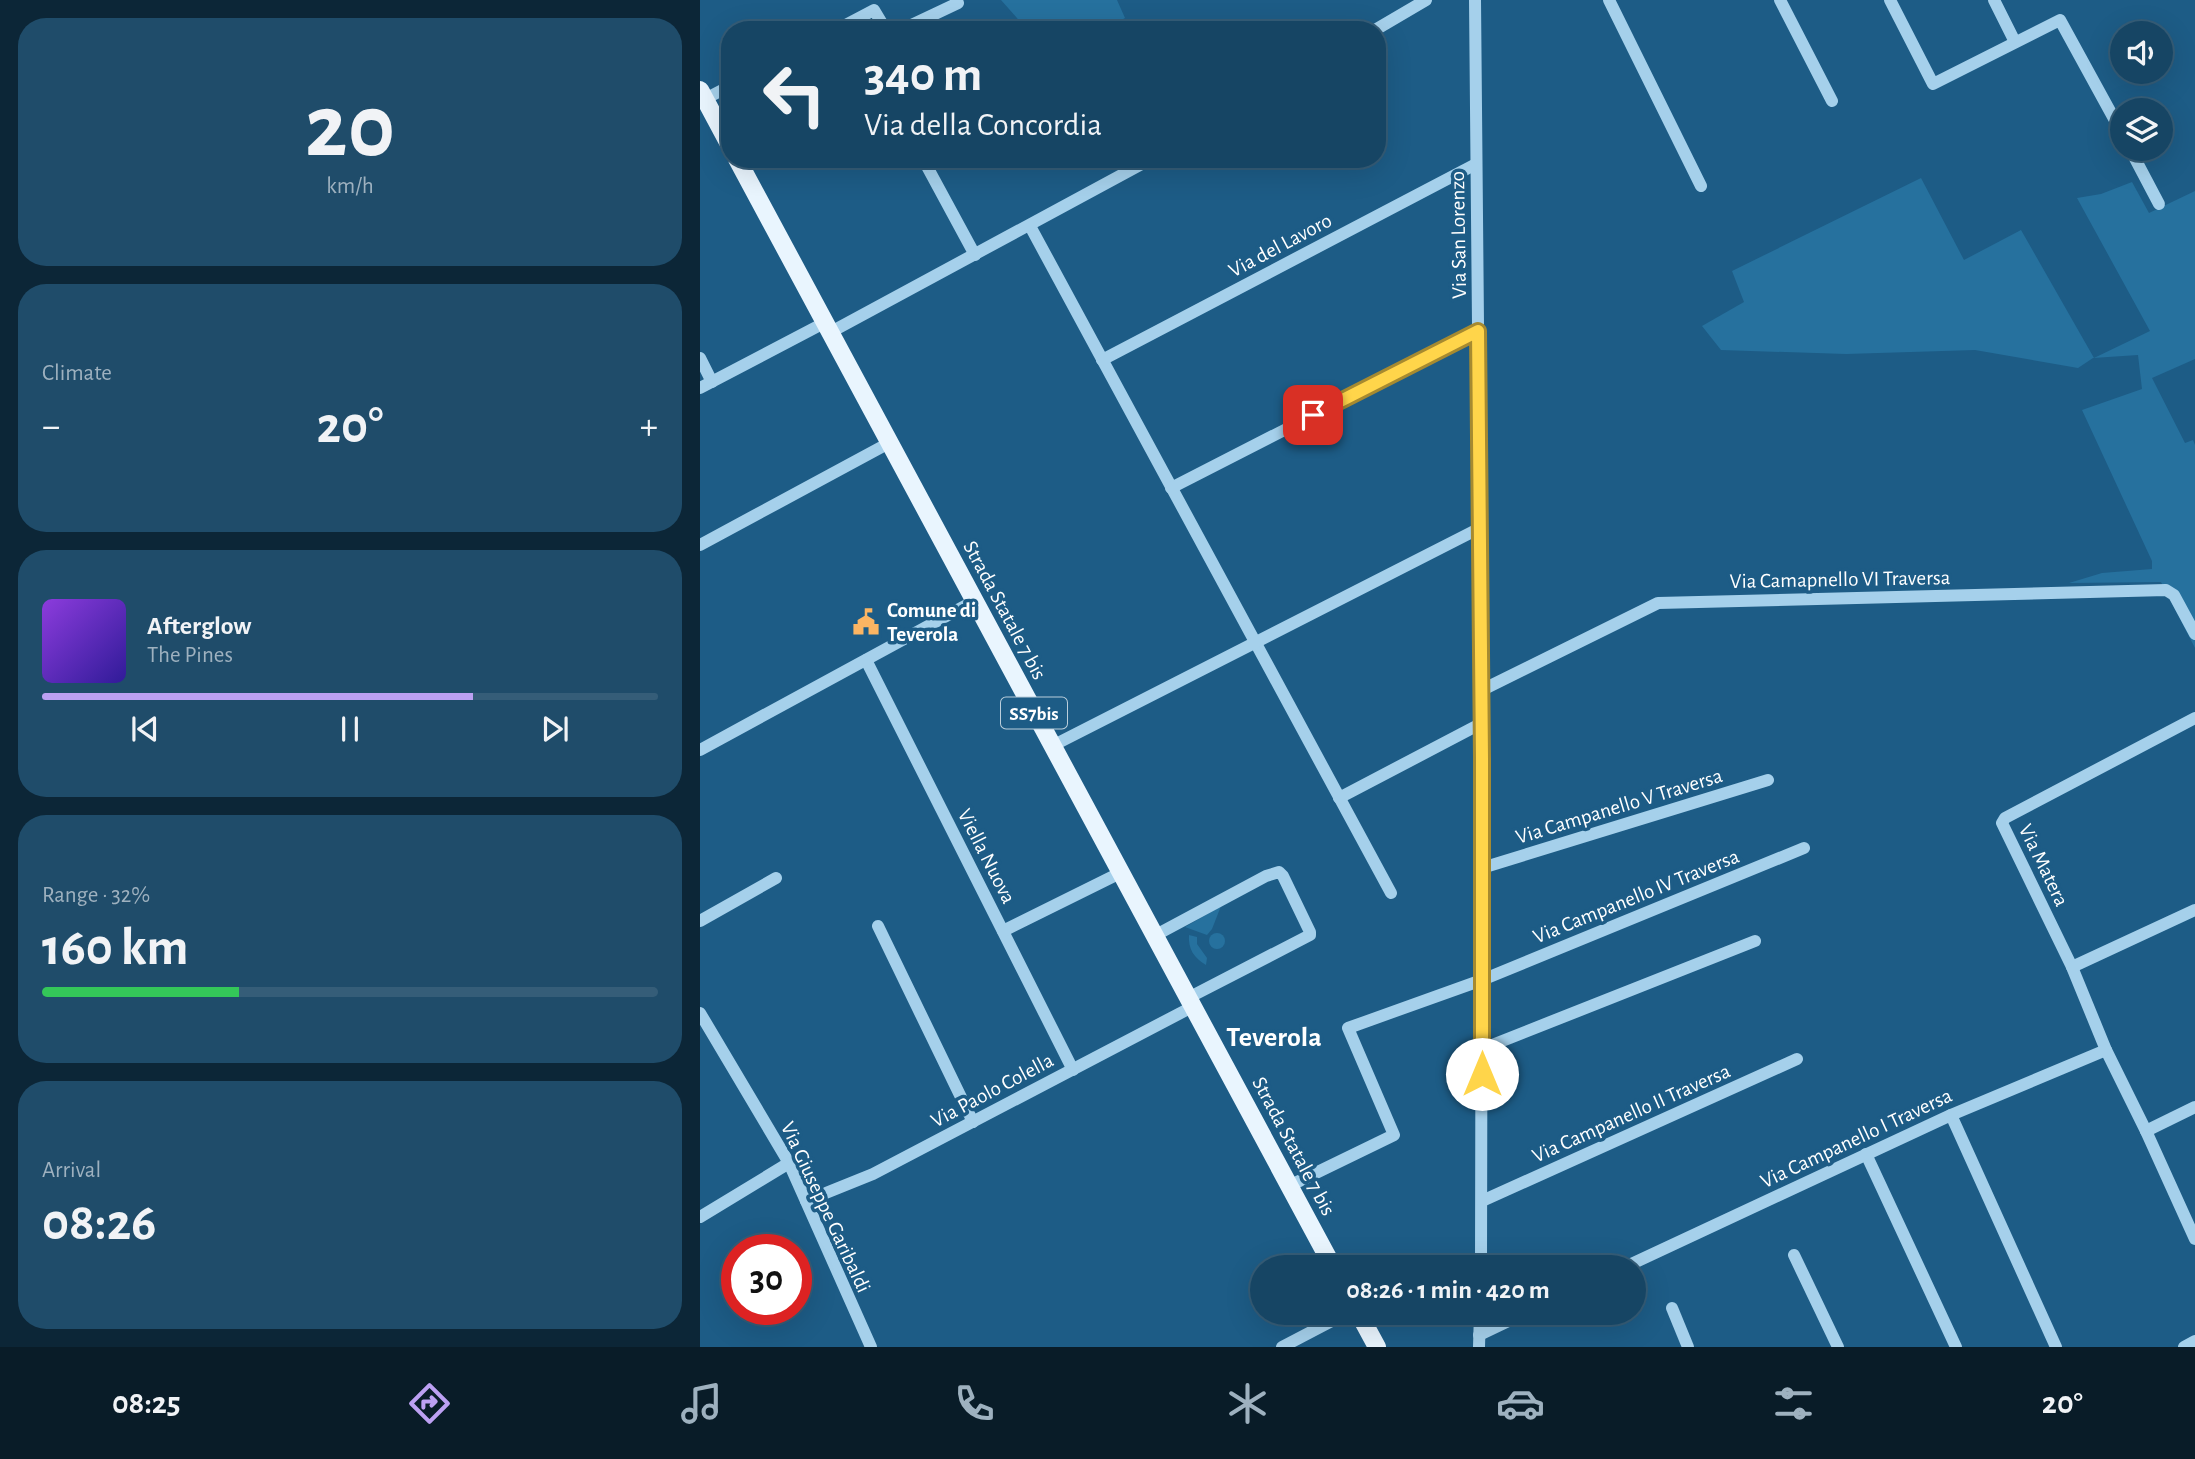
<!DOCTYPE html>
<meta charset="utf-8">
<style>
:root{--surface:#164564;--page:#1f4c6a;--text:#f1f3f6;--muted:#9eb1bf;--line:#355d78;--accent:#bca0f2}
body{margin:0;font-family:"Alegreya Sans",sans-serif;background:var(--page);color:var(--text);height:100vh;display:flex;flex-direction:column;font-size:26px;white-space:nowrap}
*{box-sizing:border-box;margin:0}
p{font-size:23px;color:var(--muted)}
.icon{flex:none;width:38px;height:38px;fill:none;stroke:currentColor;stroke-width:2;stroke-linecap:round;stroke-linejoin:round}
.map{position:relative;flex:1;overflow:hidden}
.details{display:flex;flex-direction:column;gap:18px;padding:18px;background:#0c2637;width:700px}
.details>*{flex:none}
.top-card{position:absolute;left:21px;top:21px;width:665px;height:147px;border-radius:28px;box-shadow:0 7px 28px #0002,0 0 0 2px var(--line);background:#164564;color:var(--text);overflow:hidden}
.controls{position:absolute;left:1410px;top:21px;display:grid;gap:14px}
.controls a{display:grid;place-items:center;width:63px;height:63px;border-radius:50%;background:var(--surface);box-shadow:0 7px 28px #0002,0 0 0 2px var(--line);font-size:35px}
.speed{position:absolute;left:21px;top:1234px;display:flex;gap:14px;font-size:35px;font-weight:700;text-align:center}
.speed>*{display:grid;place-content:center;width:91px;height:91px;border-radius:50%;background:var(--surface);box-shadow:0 7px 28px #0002,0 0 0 2px var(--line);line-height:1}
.speed .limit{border:10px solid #d22;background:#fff;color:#111}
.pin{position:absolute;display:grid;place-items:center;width:60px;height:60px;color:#fff;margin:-30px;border-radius:14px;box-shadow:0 4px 10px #0006}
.me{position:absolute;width:77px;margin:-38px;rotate:0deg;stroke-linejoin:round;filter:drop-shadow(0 0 5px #0008)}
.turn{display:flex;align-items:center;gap:24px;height:147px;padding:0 28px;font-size:32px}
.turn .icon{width:91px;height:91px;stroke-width:2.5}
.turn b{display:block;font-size:49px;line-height:60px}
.big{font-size:52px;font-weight:600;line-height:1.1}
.details .widget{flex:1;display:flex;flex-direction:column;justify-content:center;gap:10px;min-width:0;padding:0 24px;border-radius:28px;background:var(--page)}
.details .dial{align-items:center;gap:0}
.dial b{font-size:91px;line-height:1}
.song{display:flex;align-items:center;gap:21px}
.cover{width:84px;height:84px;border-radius:10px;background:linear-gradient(135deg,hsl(270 70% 55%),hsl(250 70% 35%))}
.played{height:7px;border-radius:4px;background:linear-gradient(90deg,var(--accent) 70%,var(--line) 70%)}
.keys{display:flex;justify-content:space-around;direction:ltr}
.heat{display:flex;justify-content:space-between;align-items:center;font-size:38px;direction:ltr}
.charge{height:10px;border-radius:5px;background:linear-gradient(90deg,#34c759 32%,var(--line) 0)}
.trip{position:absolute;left:550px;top:1255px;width:396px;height:70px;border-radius:35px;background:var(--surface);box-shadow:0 7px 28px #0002,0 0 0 2px var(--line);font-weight:600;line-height:70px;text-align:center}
.tab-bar{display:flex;height:112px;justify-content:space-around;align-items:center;background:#091c28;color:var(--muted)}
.tab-bar .icon{width:49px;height:49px}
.tab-bar .on{color:var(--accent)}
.tab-bar b{font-size:32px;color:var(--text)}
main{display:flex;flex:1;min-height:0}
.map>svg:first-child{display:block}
.green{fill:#26719e}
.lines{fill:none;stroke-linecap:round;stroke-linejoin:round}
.minor{stroke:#a5d0eb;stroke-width:12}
.major{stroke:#e9f5fe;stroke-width:18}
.route-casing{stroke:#a68a30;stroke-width:18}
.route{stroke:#ffd54a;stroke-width:12}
.labels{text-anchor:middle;stroke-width:7;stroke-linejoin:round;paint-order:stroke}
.shield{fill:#1d5c86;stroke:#bbcedb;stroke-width:2}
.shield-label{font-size:19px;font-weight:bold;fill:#fff}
.street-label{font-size:21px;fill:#fff;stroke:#1d5c86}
.poi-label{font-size:21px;font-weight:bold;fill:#fff;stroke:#1d5c86;text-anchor:start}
.district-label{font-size:28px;font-weight:bold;fill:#fff;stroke:#1d5c86}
</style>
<main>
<section class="details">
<div class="widget dial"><b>20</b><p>km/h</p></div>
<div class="widget"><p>Climate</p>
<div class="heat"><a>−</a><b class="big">20°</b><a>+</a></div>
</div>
<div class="widget">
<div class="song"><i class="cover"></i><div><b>Afterglow</b><p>The Pines</p></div></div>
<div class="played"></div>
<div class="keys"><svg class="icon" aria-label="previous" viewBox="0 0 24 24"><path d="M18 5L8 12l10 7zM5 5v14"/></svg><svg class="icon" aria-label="pause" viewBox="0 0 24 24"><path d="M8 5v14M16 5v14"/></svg><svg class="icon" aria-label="next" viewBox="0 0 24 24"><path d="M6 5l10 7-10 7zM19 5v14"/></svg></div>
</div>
<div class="widget"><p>Range · 32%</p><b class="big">160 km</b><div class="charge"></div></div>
<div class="widget"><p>Arrival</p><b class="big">08:26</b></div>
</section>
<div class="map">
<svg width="1495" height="1347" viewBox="0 0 1495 1347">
<rect width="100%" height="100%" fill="#1d5c86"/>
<!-- green -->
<g class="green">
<path d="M301,0h116l8,18 -9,5 3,7h-94l-8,-12z"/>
<path d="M1221,178l43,82 57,-30 73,128 56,-27 -73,-133 24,-4 31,-12 17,31 46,-22v168l-43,19 33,65 8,-3 2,5v203l-34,-66 -92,1 33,-10 50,-4v-8l-70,-151 60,-21 -4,-34 -45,3 -15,10 -103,-18 -129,4 -125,-4 -19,-24 42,-24 -12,-31z"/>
<path d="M521,906l-9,23 -5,6 -22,-8z"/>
<circle cx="517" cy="941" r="8"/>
<path d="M489,935l8,2v7l10,14 -1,7c-12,-7 -18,-16 -17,-30z"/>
</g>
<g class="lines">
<!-- minor -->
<g class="minor">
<path d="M775,0l7,758 -1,509"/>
<path d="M909,0l92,186"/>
<path d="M1080,0l52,101"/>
<path d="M1190,0l43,84 127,-64 63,115"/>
<path d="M1294,0l21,42"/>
<path d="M431,27l2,3"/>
<path d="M136,30l38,-20 12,20"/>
<path d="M201,30l57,-27 -2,-3"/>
<path d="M675,30l51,-30"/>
<path d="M5,99l25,-13"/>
<path d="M1430,149l29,55"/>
<path d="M223,159l52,96"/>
<path d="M330,226l361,667"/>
<path d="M129,333l322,-174"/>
<path d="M0,358l12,24"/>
<path d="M402,360l374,-196"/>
<path d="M0,388l124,-65"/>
<path d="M471,488l307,-157"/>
<path d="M0,545l189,-102"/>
<path d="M166,660l207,410"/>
<path d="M782,690l176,-87 508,-13 8,5 21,39"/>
<path d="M1495,718l-190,100 -3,5 70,144 34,83 40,81 49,108"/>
<path d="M352,746l428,-218"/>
<path d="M0,750l274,-149"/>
<path d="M639,798l143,-75"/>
<path d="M782,868l286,-88"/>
<path d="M0,921l76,-43"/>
<path d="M178,926l95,196"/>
<path d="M303,931l117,-58"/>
<path d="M454,936l112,-60 13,-4 4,4 27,56v3l-122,63"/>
<path d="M1372,967l123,-57"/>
<path d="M0,1013l89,150 82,184"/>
<path d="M782,1049l273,-108"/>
<path d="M1251,1115l105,232"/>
<path d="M1446,1131l49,-24"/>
<path d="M1166,1154l90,193"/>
<path d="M589,1186l105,-51 -46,-107 134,-48 322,-132"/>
<path d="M106,1201l67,-27 319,-167"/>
<path d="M782,1201l315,-142"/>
<path d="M0,1217l89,-54"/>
<path d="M1094,1255l44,92"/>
<path d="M925,1267l326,-152 155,-65"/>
<path d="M972,1308l16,39"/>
<path d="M779,1335l48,-23"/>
<path d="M582,1347l67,-35"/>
<path d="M779,1347l1,-35"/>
<path d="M1484,1347l11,-6"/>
</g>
<!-- major -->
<g class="major">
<path d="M0,90l30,56"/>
<path d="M37,159l596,1108"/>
<path d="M658,1312l19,35"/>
</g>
</g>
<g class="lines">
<!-- route casing -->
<g class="route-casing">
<path id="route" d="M613,415l165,-84 4,427v316"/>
</g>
<!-- route -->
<use href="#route" class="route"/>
</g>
<!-- icons -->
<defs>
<g id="civic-bare" transform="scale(2.1)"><path d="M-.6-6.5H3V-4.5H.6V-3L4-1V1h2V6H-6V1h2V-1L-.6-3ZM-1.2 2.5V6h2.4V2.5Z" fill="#fbb563" stroke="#1d5c86" stroke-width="2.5" paint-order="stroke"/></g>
</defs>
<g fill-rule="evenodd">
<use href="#civic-bare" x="166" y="622"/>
</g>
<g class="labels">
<!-- shield labels -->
<rect class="shield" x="301" y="697.5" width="66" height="31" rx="5"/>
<g class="shield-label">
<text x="334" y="720">SS7bis</text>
</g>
<!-- street labels -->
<g class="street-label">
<text transform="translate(758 235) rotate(-91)" y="7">Via San Lorenzo</text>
<text transform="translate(580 245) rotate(-28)" y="7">Via del Lavoro</text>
<text transform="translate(1140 579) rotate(-1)" y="7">Via Camapnello VI Traversa</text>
<text transform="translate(305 610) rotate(62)" y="7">Strada Statale 7 bis</text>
<text transform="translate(919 806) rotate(-17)" y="7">Via Campanello V Traversa</text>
<text transform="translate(287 856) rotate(63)" y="7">Viella Nuova</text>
<text transform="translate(1344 865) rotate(64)" y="7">Via Matera</text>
<text transform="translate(936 896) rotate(-22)" y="7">Via Campanello IV Traversa</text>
<text transform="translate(292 1090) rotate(-28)" y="7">Via Paolo Colella</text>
<text transform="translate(931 1113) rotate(-24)" y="7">Via Campanello II Traversa</text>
<text transform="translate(1156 1138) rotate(-25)" y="7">Via Campanello I Traversa</text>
<text transform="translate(594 1146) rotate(62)" y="7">Strada Statale 7 bis</text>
<text transform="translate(126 1207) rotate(65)" y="7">Via Giuseppe Garibaldi</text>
</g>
<!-- poi labels -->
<g class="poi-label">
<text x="187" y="617">Comune di<tspan x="187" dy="24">Teverola</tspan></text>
</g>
<!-- district labels -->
<g class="district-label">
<text x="574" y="1046">Teverola</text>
</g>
</g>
</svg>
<div class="controls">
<a><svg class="icon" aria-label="sound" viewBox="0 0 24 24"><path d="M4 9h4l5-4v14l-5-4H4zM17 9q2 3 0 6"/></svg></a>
<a><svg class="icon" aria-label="layers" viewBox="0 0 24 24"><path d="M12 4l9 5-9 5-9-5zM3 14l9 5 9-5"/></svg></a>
</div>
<div class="speed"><div class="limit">30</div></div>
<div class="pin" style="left:613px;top:415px;background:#d93025"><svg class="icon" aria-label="arrive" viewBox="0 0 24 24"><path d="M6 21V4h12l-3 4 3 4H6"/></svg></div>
<svg class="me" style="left:782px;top:1074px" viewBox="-20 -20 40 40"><circle r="19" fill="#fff"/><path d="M0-13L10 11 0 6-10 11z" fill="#ffd54a"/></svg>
<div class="trip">08:26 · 1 min · 420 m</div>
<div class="top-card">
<div class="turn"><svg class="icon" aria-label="left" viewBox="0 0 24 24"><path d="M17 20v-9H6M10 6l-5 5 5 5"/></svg><div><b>340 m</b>Via della Concordia</div></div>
</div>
</div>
</main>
<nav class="tab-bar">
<b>08:25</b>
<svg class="icon on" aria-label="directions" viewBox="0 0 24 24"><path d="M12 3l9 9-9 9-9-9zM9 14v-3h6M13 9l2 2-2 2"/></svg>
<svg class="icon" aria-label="music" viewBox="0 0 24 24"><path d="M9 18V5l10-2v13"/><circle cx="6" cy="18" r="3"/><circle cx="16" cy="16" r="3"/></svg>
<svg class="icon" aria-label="phone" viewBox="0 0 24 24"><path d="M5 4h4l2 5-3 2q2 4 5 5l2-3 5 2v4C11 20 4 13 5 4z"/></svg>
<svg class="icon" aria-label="climate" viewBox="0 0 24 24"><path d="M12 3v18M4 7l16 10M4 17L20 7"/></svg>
<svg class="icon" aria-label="car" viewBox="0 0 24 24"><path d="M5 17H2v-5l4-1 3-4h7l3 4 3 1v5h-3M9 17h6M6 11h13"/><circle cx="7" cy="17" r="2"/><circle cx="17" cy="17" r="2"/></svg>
<svg class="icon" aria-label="filters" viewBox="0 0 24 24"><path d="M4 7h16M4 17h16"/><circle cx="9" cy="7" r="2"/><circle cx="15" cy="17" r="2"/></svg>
<b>20°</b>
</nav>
